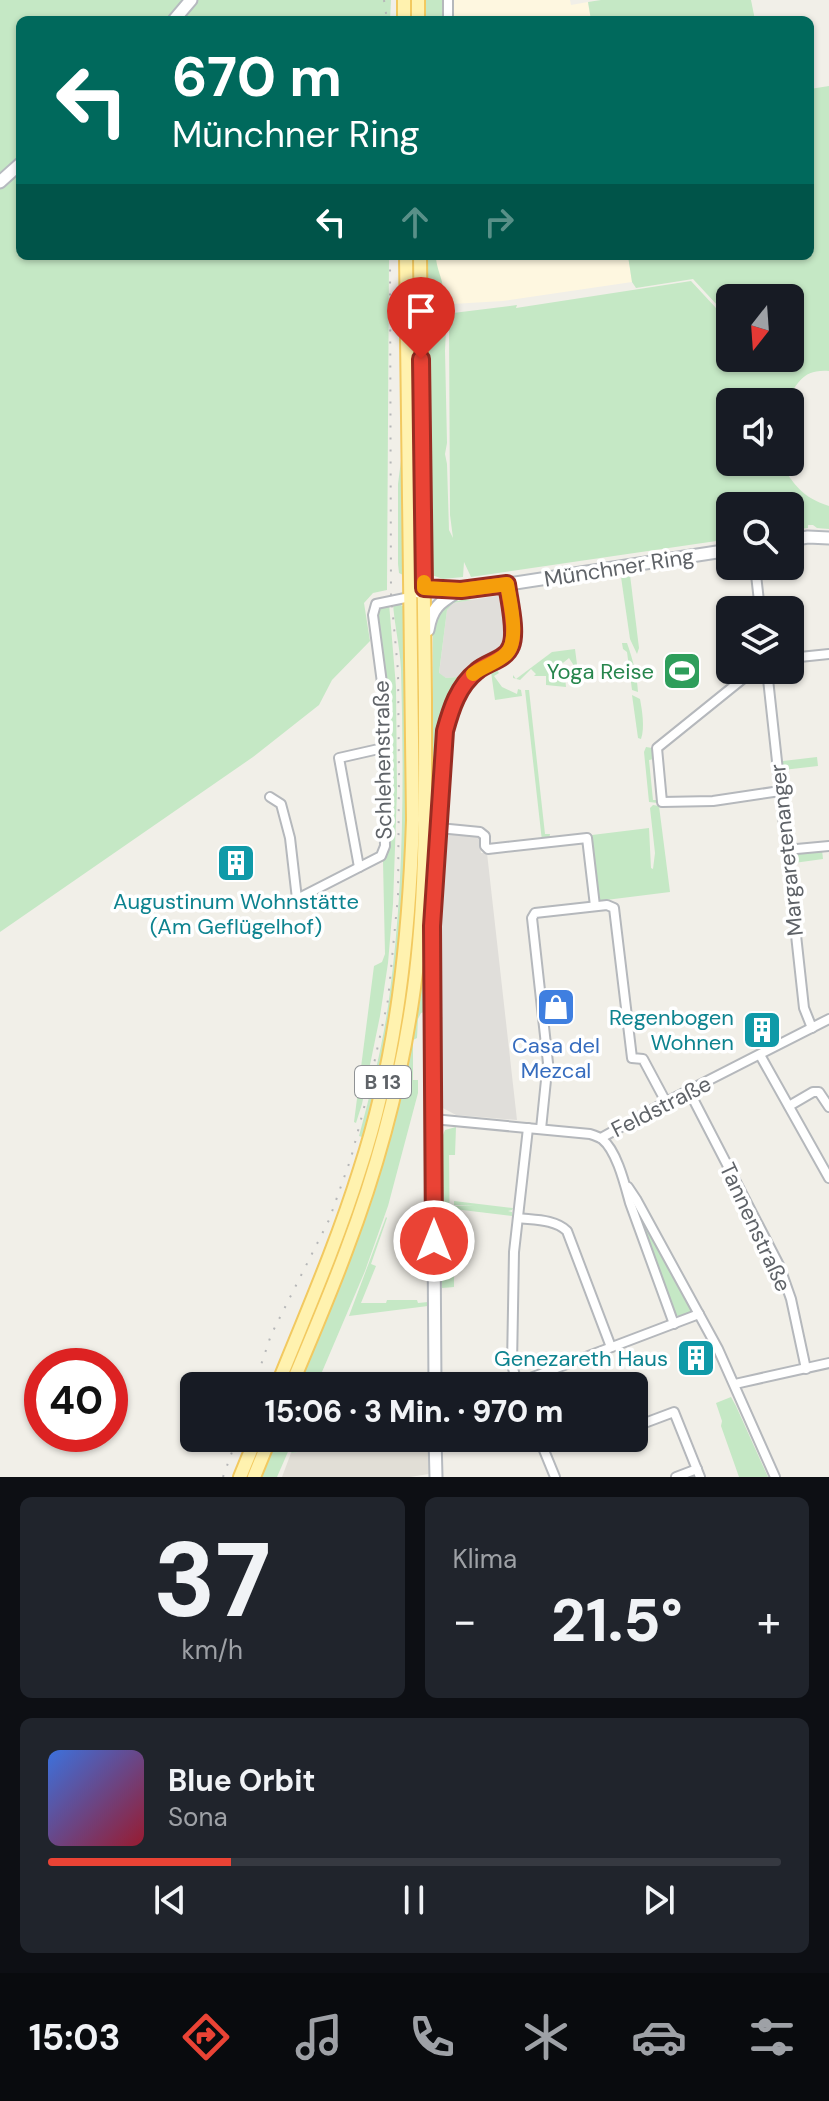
<!DOCTYPE html>
<html lang="de">
<meta charset="utf-8">
<style>
:root{--surface:#171b24;--page:#20242c;--text:#f1f3f6;--muted:#9ea1a6;--line:#363941;--accent:#ea4335}
body{margin:0;font-family:"DM Sans",sans-serif;background:var(--page);color:var(--text);height:100vh;display:flex;flex-direction:column;font-size:30px;white-space:nowrap}
*{box-sizing:border-box;margin:0}
p{font-size:26px;color:var(--muted)}
.icon{flex:none;width:44px;height:44px;fill:none;stroke:currentColor;stroke-width:2;stroke-linecap:round;stroke-linejoin:round}
.map{position:relative;height:1477px;overflow:hidden}
.panel{display:flex;flex-direction:column;gap:20px;padding:20px;background:#0d0f14;flex:1}
.panel>*{flex:none}
.top-card{position:absolute;left:16px;top:16px;width:798px;height:244px;border-radius:12px;box-shadow:0 2px 6px #0004;background:#00695c;color:#fff;overflow:hidden}
.needle{width:52px;rotate:197deg}
.tools{position:absolute;left:716px;top:284px;display:grid;gap:16px}
.tools a{display:grid;place-items:center;width:88px;height:88px;border-radius:12px;background:var(--surface);box-shadow:0 2px 6px #0004;font-size:40px}
.speed{position:absolute;left:24px;top:1348px;display:flex;gap:16px;font-size:40px;font-weight:700;text-align:center}
.speed>*{display:grid;place-content:center;width:104px;height:104px;border-radius:50%;background:var(--surface);box-shadow:0 2px 6px #0004;line-height:1}
.speed .limit{border:12px solid #d22;background:#fff;color:#111}
.pin{position:absolute;display:grid;place-items:center;width:68px;height:68px;color:#fff;margin:-82px -34px;border-radius:50% 50% 50% 0;rotate:-45deg;box-shadow:0 0 8px #0007}
.pin .icon{rotate:45deg}
.me{position:absolute;width:88px;margin:-44px;rotate:0deg;stroke-linejoin:round;filter:drop-shadow(0 0 6px #0008)}
.turn{display:flex;align-items:center;gap:28px;height:168px;padding:0 24px;font-size:36px}
.turn .icon{width:104px;height:104px;stroke-width:2.5}
.turn b{display:block;font-size:56px;line-height:68px}
.lanes{display:flex;align-items:center;height:76px;padding:0 24px;background:#0003;justify-content:center;gap:40px;direction:ltr}
.lanes .off{opacity:.35}
.big{font-size:60px;font-weight:800;line-height:1.1}
.panel .tile{flex:1;display:flex;flex-direction:column;justify-content:center;gap:12px;min-width:0;padding:0 28px;border-radius:12px;background:var(--page)}
.panel .dial{align-items:center;gap:0}
.dial b{font-size:104px;line-height:1}
.song{display:flex;align-items:center;gap:24px}
.cover{width:96px;height:96px;border-radius:12px;background:linear-gradient(135deg,hsl(220 70% 55%),hsl(350 70% 35%))}
.played{height:8px;border-radius:4px;background:linear-gradient(90deg,var(--accent) 25%,var(--line) 25%)}
.keys{display:flex;justify-content:space-around;direction:ltr}
.heat{display:flex;justify-content:space-between;align-items:center;font-size:44px;direction:ltr}
.panel .tiles{flex:1;display:grid;gap:20px;grid-template-columns:1fr 1fr}
.tile:last-child{grid-column:span 2}
.trip{position:absolute;left:180px;top:1372px;width:468px;height:80px;border-radius:12px;background:var(--surface);box-shadow:0 2px 6px #0004;font-weight:800;line-height:80px;text-align:center}
.menu{display:flex;height:128px;justify-content:space-around;align-items:center;background:#090b0e;color:var(--muted)}
.menu .icon{width:56px;height:56px}
.menu .on{color:var(--accent)}
.menu b{font-size:36px;color:var(--text)}
.map>svg:first-child{display:block}
.commercial{fill:#fef7e0}
.industrial{fill:#e0deda}
.education{fill:#e1ded6}
.green{fill:#c5e8c5;fill-rule:evenodd}
.lines{fill:none;stroke-linecap:round;stroke-linejoin:round}
.street-casing{stroke:#b5b8bc;stroke-width:12}
.secondary-casing{stroke:#b6babf;stroke-width:15}
.primary-casing{stroke:#f2c960;stroke-width:16}
.street{stroke:#fff;stroke-width:8}
.secondary{stroke:#fff;stroke-width:11}
.primary{stroke:#fff2af;stroke-width:12}
.rail{stroke:#b6b7b8;stroke-width:2;stroke-dasharray:2 10;stroke-linecap:butt}
.route-casing{stroke:#982c22;stroke-width:20}
.route{stroke:#ea4335;stroke-width:14}
.slow{stroke:#f59e0b;stroke-width:14}
.labels{text-anchor:middle;stroke-width:7;stroke-linejoin:round;paint-order:stroke}
.shield{fill:#fff;stroke:#8f9295;stroke-width:2}
.shield-label{font-size:20px;font-weight:bold;fill:#5f6368}
.street-label{font-size:22px;fill:#5f6368;stroke:#fff}
.leisure-label{font-size:22px;fill:#27864d;stroke:#fff;text-anchor:end}
.culture-label{font-size:22px;fill:#0d838f;stroke:#fff;text-anchor:end}
.shop-label{font-size:22px;fill:#366cbe;stroke:#fff}
</style>
<div class="map">
<svg width="829" height="1477" viewBox="0 0 829 1477">
<rect width="100%" height="100%" fill="#f1efe8"/>
<!-- commercial -->
<g class="commercial">
<path d="M443,0h127l1,5 17,-3 3,18h-148z"/>
<path d="M434,256h194l4,26 -129,19 -68,4z"/>
</g>
<!-- industrial -->
<g class="industrial">
<path d="M502,595l4,9 3,36 -9,12 -19,10 -18,17 -5,-2 -12,1 -7,-4 8,-64 3,-5 3,-2z"/>
<path d="M447,834l32,3 2,16h6l30,267 -61,-5 -15,-8 -2,-7 3,-213z"/>
</g>
<!-- education -->
<path class="education" d="M394,1438h35v36l-19,3h-128l9,-24z"/>
<!-- green -->
<g class="green">
<path d="M0,0h185l-17,20h-148v140l-20,18z"/>
<path d="M195,0h196l-1,20h-210z"/>
<path d="M422,0h21v20h-20z"/>
<path d="M601,0h150l4,20h-164l-3,-18z"/>
<path d="M829,86v285c-28,-2 -30,13 -45,31h-54v60h49c16,23 22,35 50,44v23l-12,-1 -4,-3h-5v3l-18,2v-24h-60v33l-259,38 -7,-15 -1,15 -20,2 -14,-5 -4,-318h11c0,13 7,22 7,34l11,12 -8,26 -1,23 2,92 -2,11 2,10 2,66 4,8 -3,-23 -1,-189 4,-13 64,-8 -1,3 175,-27 25,27 2,-2 -25,-27 -57,9 -4,-6 -4,-26h182v-167zM730,298h60v60h-60z"/>
<path d="M20,170v86h369l-2,334 -14,3 -9,10 6,38 -38,39 -13,25 -66,52 -253,175v-744z"/>
<path d="M399,256h4l1,202 -3,24 2,93 -4,-2 -1,-9v-80l4,-31z"/>
<path d="M411,256h5l1,223 -3,-16z"/>
<path d="M630,575l9,73 -2,6 -7,-15 -9,-62z"/>
<path d="M465,599l7,1 -19,3 -6,7 -8,63 7,5 12,-1 -9,15 2,2 -11,29 2,1 -14,287 -7,2 -3,6 -1,19 -4,2v40h5v13l-30,113 -23,65 -49,115h-20l69,-175 61,-291 6,-137 1,-163 3,-6 18,-14 4,1z"/>
<path d="M393,602l10,4 3,4 3,189 -5,112 -17,130 -22,97 -6,-2c12,-45 24,-91 30,-137 15,-109 15,-220 12,-330 -1,-23 -7,-45 -8,-67z"/>
<path d="M389,603l7,84 1,104 -4,113 -5,59 -8,53 -18,88 -6,19 -2,-1 20,-156 8,-4 3,-8 -2,-93 4,-5 -1,-177 -9,-64 4,-9z"/>
<path d="M416,608l1,2 5,194 -6,130 -15,107 -26,110 -25,78 -63,157h-4l49,-118 28,-81 44,-188 11,-97z"/>
<path d="M622,643h5c6,17 10,32 11,49l-6,-2 -5,-38 -4,-3z"/>
<path d="M575,649l3,23 -9,-14 -11,9 7,9 1,11 -20,-2v-9h-12l2,-2 -5,-5 -11,11 -7,-2v-3l3,4 36,-27z"/>
<path d="M496,669l3,4 -5,3 8,11 15,7 1,-5 3,1 1,6 -27,4 -4,-28z"/>
<path d="M525,690h4l16,144h5l-1,6 -7,1z"/>
<path d="M632,695l8,4c2,11 5,29 1,40l-3,-1z"/>
<path d="M646,747l6,1 2,11 -5,1 4,40h6l-1,3 -9,-1 -5,-50z"/>
<path d="M817,757l1,9 -35,4v-9z"/>
<path d="M653,805l6,1 11,86 -72,9 -7,-50 1,-16 57,-7 2,40 2,1 2,-16 -5,-45z"/>
<path d="M822,850l1,9 -29,4 -1,-10z"/>
<path d="M456,1127l-1,28h-6l1,99 4,1v32l-12,1 -1,-148 4,-10z"/>
<path d="M731,1180l26,50 -6,3 -26,-49z"/>
<path d="M454,1201l59,7 -1,2 -4,1 4,1v4l-58,-7v-3h20l-20,-1z"/>
<path d="M633,1201l60,108v3l-12,6 -6,-4z"/>
<path d="M386,1217l1,1 -16,46 5,2 -15,37h25l1,-3h30l1,3 10,-1v4l-79,10z"/>
<path d="M731,1397l5,9 32,71h-29l-18,-51 1,-5 -6,-18z"/>
<path d="M275,1438h19l-17,39h-18z"/>
<path d="M368,1438h26l-103,15 3,-4z"/>
</g>
<g class="lines">
<!-- street casing -->
<g class="street-casing">
<g id="street">
<path d="M448,0v20"/>
<path d="M755,566l5,44"/>
<path d="M790,658l39,-4"/>
<path d="M767,670l37,338 8,20"/>
<path d="M767,673l-16,1 -6,3 -88,71 5,54 51,-1 67,-10"/>
<path d="M270,797l11,7 9,34 7,61 84,-43 4,-10 -3,-163 -9,-68 3,-11 34,-7"/>
<path d="M439,828l41,4 5,4v10l3,3 99,-11 8,68"/>
<path d="M786,850l43,-4"/>
<path d="M359,867l-20,-109 44,-10"/>
<path d="M760,1055l69,123"/>
<path d="M689,1091l90,174 12,34 15,70"/>
<path d="M789,1106l24,-14h6l10,15"/>
<path d="M433,1119l157,15c3,1 9,3 12,5 15,12 23,46 28,64l44,121"/>
<path d="M541,1129l5,-49 3,-8 -17,-154 3,-5 72,-8 7,3 18,150 11,1 23,43"/>
<path d="M601,1138l65,-36 163,-83"/>
<path d="M628,1187l8,12 82,150 57,128"/>
<path d="M518,1218c16,2 37,1 49,13l44,116"/>
<path d="M517,1383l182,-69"/>
<path d="M735,1384l94,-21"/>
<path d="M518,1386l-6,-21 2,-113 14,-124"/>
<path d="M634,1427l40,-15 26,65"/>
<path d="M539,1438l16,39"/>
<path d="M676,1477l21,-8"/>
</g>
</g>
<!-- secondary casing -->
<g class="secondary-casing">
<g id="secondary">
<path d="M174,20l17,-20"/>
<path d="M0,182l20,-18"/>
<path d="M790,540l18,-3 21,1"/>
<path d="M419,592l5,-4 37,2 28,-3 241,-37"/>
<path d="M428,630c4,-24 13,-28 32,-40"/>
<path d="M435,1386l-3,-460 13,-195c6,-22 13,-45 32,-60 10,-9 29,-11 34,-25 6,-14 -2,-46 -4,-62"/>
<path d="M435,1438l1,39"/>
</g>
</g>
<!-- primary casing -->
<g class="primary-casing">
<g id="primary">
<path d="M404,0v20"/>
<path d="M418,0v20"/>
<path d="M277,1386c29,-72 60,-143 83,-217 37,-113 49,-231 53,-349l-7,-564"/>
<path d="M291,1386c19,-45 38,-89 55,-135 32,-84 56,-174 68,-263 13,-96 11,-193 11,-290 -1,-147 -4,-295 -5,-442"/>
<path d="M240,1477l16,-39"/>
<path d="M254,1477l16,-39"/>
</g>
</g>
<!-- street -->
<use href="#street" class="street"/>
<!-- secondary -->
<use href="#secondary" class="secondary"/>
<!-- primary -->
<use href="#primary" class="primary"/>
<!-- rail -->
<g class="rail">
<path d="M384,0l3,20"/>
<path d="M254,1386l17,-51 58,-115 22,-62 15,-58 22,-100 10,-104 1,-120 -1,-105 -7,-77 -1,-338"/>
<path d="M223,1477l14,-39"/>
</g>
</g>
<g class="lines">
<!-- route casing -->
<g class="route-casing">
<path id="route" d="M421,359l3,229 37,2 46,-6c2,16 10,48 4,62 -5,14 -24,16 -34,25 -19,15 -26,38 -32,60l-13,195 2,315"/>
</g>
<!-- route -->
<use href="#route" class="route"/>
<!-- slow -->
<path class="slow" d="M424,582v6l37,2 46,-6c3,18 13,57 -1,70 -9,9 -23,12 -33,20"/>
</g>
<!-- icons -->
<defs>
<g id="stadium-square" transform="scale(2)"><rect x="-9" y="-9" width="18" height="18" rx="4" fill="#2e9e5b" stroke="#fff"/><path d="M0-5a6.5 5 0 1 0 0 10a6.5 5 0 1 0 0-10ZM-3.5-1.8h7v3.6h-7Z" fill="#fff"/></g>
<g id="building-square" transform="scale(2)"><rect x="-9" y="-9" width="18" height="18" rx="4" fill="#0f9aa8" stroke="#fff"/><path d="M-4-6H4V6H1V3H-1V6H-4ZM-2.5-4.3h1.7v1.8h-1.7ZM.8-4.3h1.7v1.8H.8ZM-2.5-1h1.7V.8h-1.7ZM.8-1h1.7V.8H.8Z" fill="#fff"/></g>
<g id="shop-square" transform="scale(2)"><rect x="-9" y="-9" width="18" height="18" rx="4" fill="#3f7fe0" stroke="#fff"/><path d="M-5-2.5h2.3a2.7 3.5 0 0 1 5.4 0H5L5.5 6h-11ZM-1.5-2.5h3a1.5 2.3 0 0 0-3 0Z" fill="#fff"/></g>
</defs>
<g fill-rule="evenodd">
<use href="#stadium-square" x="682" y="671"/>
<use href="#building-square" x="236" y="863"/>
<use href="#shop-square" x="556" y="1007"/>
<use href="#building-square" x="762" y="1030"/>
<use href="#building-square" x="696" y="1358"/>
</g>
<g class="labels">
<!-- shield labels -->
<rect class="shield" x="355" y="1066" width="56" height="32" rx="6"/>
<g class="shield-label">
<text x="383" y="1089">B 13</text>
</g>
<!-- street labels -->
<g class="street-label">
<text transform="translate(619 567) rotate(-9)" y="8">Münchner Ring</text>
<text transform="translate(382 760) rotate(-91)" y="8">Schlehenstraße</text>
<text transform="translate(786 850) rotate(-96)" y="8">Margaretenanger</text>
<text transform="translate(661 1106) rotate(-27)" y="8">Feldstraße</text>
<text transform="translate(756 1227) rotate(65)" y="8">Tannenstraße</text>
</g>
<!-- leisure labels -->
<g class="leisure-label">
<text x="654" y="679">Yoga Reise</text>
</g>
<!-- culture labels -->
<g class="culture-label">
<text x="236" y="909" text-anchor="middle">Augustinum Wohnstätte<tspan x="236" dy="25">(Am Geflügelhof)</tspan></text>
<text x="734" y="1025">Regenbogen<tspan x="734" dy="25">Wohnen</tspan></text>
<text x="668" y="1366">Genezareth Haus</text>
</g>
<!-- shop labels -->
<g class="shop-label">
<text x="556" y="1053">Casa del<tspan x="556" dy="25">Mezcal</tspan></text>
</g>
</g>
</svg>
<div class="tools">
<a><svg class="needle" viewBox="-14 -14 28 28"><path d="M0-13l5 13h-10z" fill="#e53935"/><path d="M0 13l5-13h-10z" fill="#9ea1a6"/></svg></a>
<a><svg class="icon" aria-label="sound" viewBox="0 0 24 24"><path d="M4 9h4l5-4v14l-5-4H4zM17 9q2 3 0 6"/></svg></a>
<a><svg class="icon" aria-label="search" viewBox="0 0 24 24"><circle cx="10" cy="10" r="6"/><path d="M15 15l6 6"/></svg></a>
<a><svg class="icon" aria-label="layers" viewBox="0 0 24 24"><path d="M12 4l9 5-9 5-9-5zM3 14l9 5 9-5"/></svg></a>
</div>
<div class="speed"><div class="limit">40</div></div>
<div class="pin" style="left:421px;top:359px;background:#d93025"><svg class="icon" aria-label="arrive" viewBox="0 0 24 24"><path d="M6 21V4h12l-3 4 3 4H6"/></svg></div>
<svg class="me" style="left:434px;top:1241px" viewBox="-20 -20 40 40"><circle r="17" fill="#ea4335" stroke="#fff" stroke-width="3"/><path d="M0-11L8 9 0 5-8 9z" fill="#fff"/></svg>
<div class="trip">15:06 · 3 Min. · 970 m</div>
<div class="top-card">
<div class="turn"><svg class="icon" aria-label="left" viewBox="0 0 24 24"><path d="M17 20v-9H6M10 6l-5 5 5 5"/></svg><div><b>670 m</b>Münchner Ring</div></div>
<div class="lanes"><svg class="icon" aria-label="left" viewBox="0 0 24 24"><path d="M17 20v-9H6M10 6l-5 5 5 5"/></svg><svg class="icon off" aria-label="ahead" viewBox="0 0 24 24"><path d="M12 20V5M6 11l6-6 6 6"/></svg><svg class="icon off" aria-label="right" viewBox="0 0 24 24"><path d="M7 20v-9h11M14 6l5 5-5 5"/></svg></div>
</div>
</div>
<section class="panel">
<div class="tiles">
<div class="tile dial"><b>37</b><p>km/h</p></div>
<div class="tile"><p>Klima</p>
<div class="heat"><a>−</a><b class="big">21.5°</b><a>+</a></div>
</div>
<div class="tile">
<div class="song"><i class="cover"></i><div><b>Blue Orbit</b><p>Sona</p></div></div>
<div class="played"></div>
<div class="keys"><svg class="icon" aria-label="previous" viewBox="0 0 24 24"><path d="M18 5L8 12l10 7zM5 5v14"/></svg><svg class="icon" aria-label="pause" viewBox="0 0 24 24"><path d="M8 5v14M16 5v14"/></svg><svg class="icon" aria-label="next" viewBox="0 0 24 24"><path d="M6 5l10 7-10 7zM19 5v14"/></svg></div>
</div>
</div>
</section>
<nav class="menu">
<b>15:03</b>
<svg class="icon on" aria-label="directions" viewBox="0 0 24 24"><path d="M12 3l9 9-9 9-9-9zM9 14v-3h6M13 9l2 2-2 2"/></svg>
<svg class="icon" aria-label="music" viewBox="0 0 24 24"><path d="M9 18V5l10-2v13"/><circle cx="6" cy="18" r="3"/><circle cx="16" cy="16" r="3"/></svg>
<svg class="icon" aria-label="phone" viewBox="0 0 24 24"><path d="M5 4h4l2 5-3 2q2 4 5 5l2-3 5 2v4C11 20 4 13 5 4z"/></svg>
<svg class="icon" aria-label="climate" viewBox="0 0 24 24"><path d="M12 3v18M4 7l16 10M4 17L20 7"/></svg>
<svg class="icon" aria-label="car" viewBox="0 0 24 24"><path d="M5 17H2v-5l4-1 3-4h7l3 4 3 1v5h-3M9 17h6M6 11h13"/><circle cx="7" cy="17" r="2"/><circle cx="17" cy="17" r="2"/></svg>
<svg class="icon" aria-label="filters" viewBox="0 0 24 24"><path d="M4 7h16M4 17h16"/><circle cx="9" cy="7" r="2"/><circle cx="15" cy="17" r="2"/></svg>
</nav>
